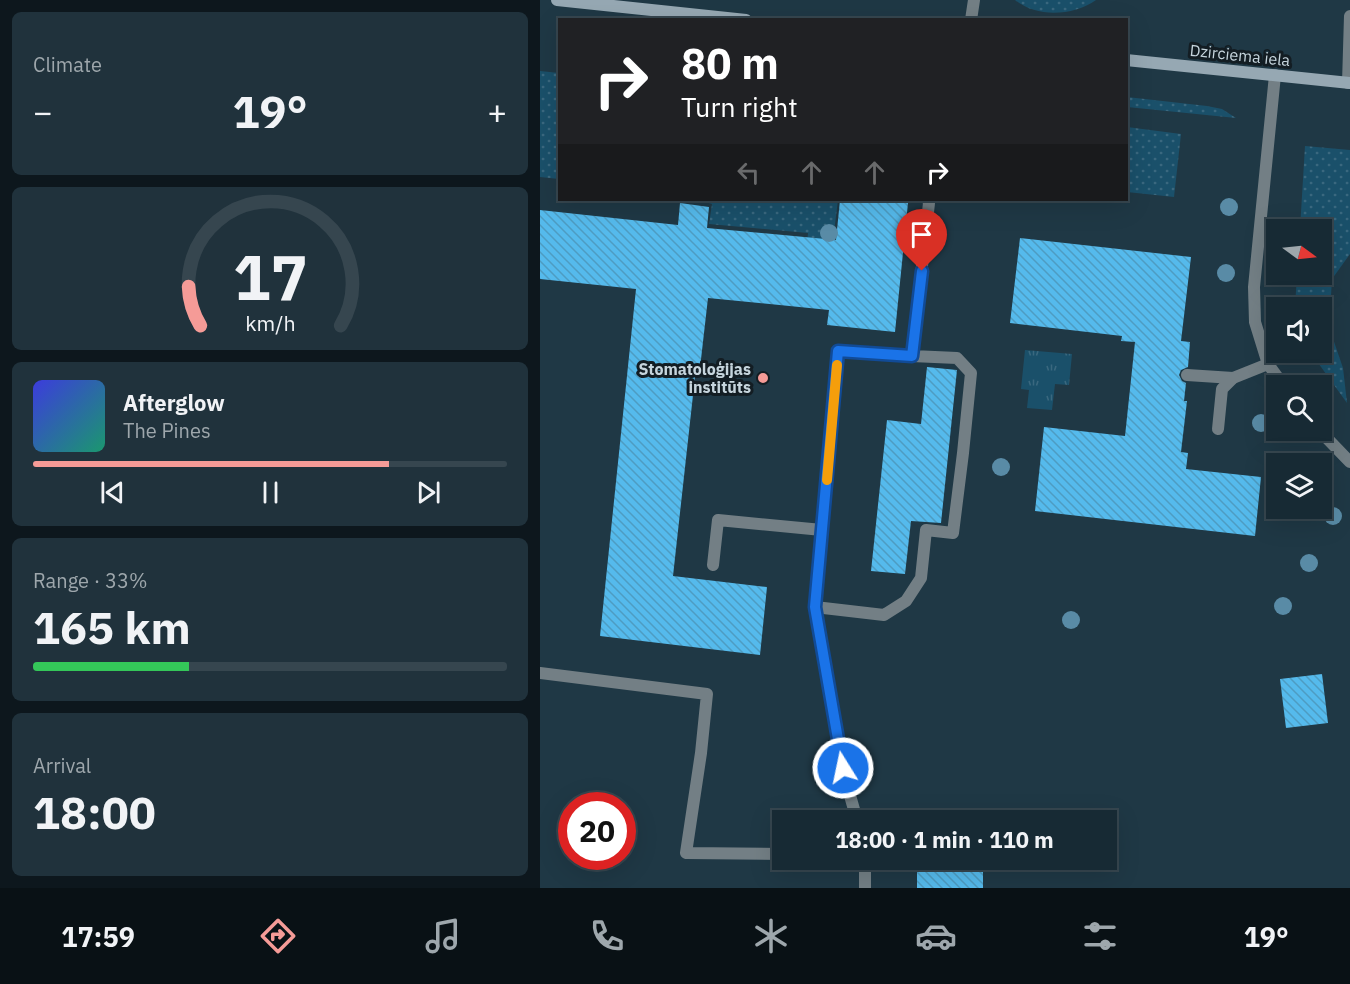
<!DOCTYPE html>
<meta charset="utf-8">
<style>
:root{--surface:#172a34;--page:#20323c;--text:#f1f3f6;--muted:#9ea7ac;--line:#36464f;--accent:#f59b97}
body{margin:0;font-family:"IBM Plex Sans",sans-serif;background:var(--page);color:var(--text);height:100vh;display:flex;flex-direction:column;font-size:22px;white-space:nowrap}
*{box-sizing:border-box;margin:0}
p{font-size:20px;color:var(--muted)}
.icon{flex:none;width:33px;height:33px;fill:none;stroke:currentColor;stroke-width:2;stroke-linecap:round;stroke-linejoin:round}
.map{position:relative;flex:1;overflow:hidden}
.details{display:flex;flex-direction:column;gap:12px;padding:12px;background:#0d171d;width:540px}
.details>*{flex:none}
.guide{position:absolute;left:18px;top:18px;width:570px;height:183px;border-radius:0px;box-shadow:0 6px 24px #0002,0 0 0 2px var(--line);background:#202124;color:#fff;overflow:hidden}
.needle{width:39px;rotate:105deg}
.controls{position:absolute;left:726px;top:219px;display:grid;gap:12px}
.controls a{display:grid;place-items:center;width:66px;height:66px;border-radius:0px;background:var(--surface);box-shadow:0 6px 24px #0002,0 0 0 2px var(--line);font-size:30px}
.speed{position:absolute;left:18px;top:792px;display:flex;gap:12px;font-size:30px;font-weight:700;text-align:center}
.speed>*{display:grid;place-content:center;width:78px;height:78px;border-radius:50%;background:var(--surface);box-shadow:0 6px 24px #0002,0 0 0 2px var(--line);line-height:1}
.speed .limit{border:9px solid #d22;background:#fff;color:#111}
.pin{position:absolute;display:grid;place-items:center;width:51px;height:51px;color:#fff;margin:-62px -26px;border-radius:50% 50% 50% 0;rotate:-45deg;box-shadow:0 0 6px #0007}
.pin .icon{rotate:45deg}
.me{position:absolute;width:66px;margin:-33px;rotate:350deg;stroke-linejoin:round;filter:drop-shadow(0 0 4px #0008)}
.turn{display:flex;align-items:center;gap:21px;height:126px;padding:0 24px;font-size:27px}
.turn .icon{width:78px;height:78px;stroke-width:2.5}
.turn b{display:block;font-size:42px;line-height:51px}
.lanes{display:flex;align-items:center;height:57px;padding:0 24px;background:#0003;justify-content:center;gap:30px;direction:ltr}
.lanes .off{opacity:.35}
.big{font-size:45px;font-weight:700;line-height:1.1}
.details .widget{flex:1;display:flex;flex-direction:column;justify-content:center;gap:9px;min-width:0;padding:0 21px;border-radius:9px;background:var(--page)}
.details .dial{align-items:center;gap:0}
.dial svg{height:156px;overflow:visible;fill:none;stroke:var(--line);stroke-width:7;stroke-linecap:round;text-anchor:middle}
.dial text{fill:var(--text);stroke:none}
.song{display:flex;align-items:center;gap:18px}
.cover{width:72px;height:72px;border-radius:9px;background:linear-gradient(135deg,hsl(240 70% 55%),hsl(160 70% 35%))}
.played{height:6px;border-radius:3px;background:linear-gradient(90deg,var(--accent) 75%,var(--line) 75%)}
.keys{display:flex;justify-content:space-around;direction:ltr}
.heat{display:flex;justify-content:space-between;align-items:center;font-size:33px;direction:ltr}
.charge{height:9px;border-radius:4px;background:linear-gradient(90deg,#34c759 33%,var(--line) 0)}
.trip{position:absolute;left:232px;top:810px;width:345px;height:60px;border-radius:0px;background:var(--surface);box-shadow:0 6px 24px #0002,0 0 0 2px var(--line);font-weight:700;line-height:60px;text-align:center}
.tab-bar{display:flex;height:96px;justify-content:space-around;align-items:center;background:#091115;color:var(--muted)}
.tab-bar .icon{width:42px;height:42px}
.tab-bar .selected{color:var(--accent)}
.tab-bar b{font-size:27px;color:var(--text)}
main{display:flex;flex:1;min-height:0}
.map>svg:first-child{display:block}
.grass{fill:url(#grass-dots)}
.park{fill:url(#park-tufts)}
.building{fill:url(#building-back-hatch)}
.lines{fill:none;stroke-linecap:round;stroke-linejoin:round}
.lane{stroke:#737f85;stroke-width:12}
.street{stroke:#737f85;stroke-width:12}
.secondary{stroke:#96a8b3;stroke-width:12}
.tree{fill:#598ba6}
.route-casing{stroke:#114b97;stroke-width:15}
.route{stroke:#1a73e8;stroke-width:10}
.slow{stroke:#f59e0b;stroke-width:10}
.poi-dot{fill:#f59b97;stroke:#131d23;stroke-width:2}
.labels{text-anchor:middle;stroke-width:6;stroke-linejoin:round;paint-order:stroke}
.street-label{font-size:16px;fill:#c6d5dd;stroke:#131d23}
.poi-label{font-size:16px;font-weight:bold;fill:#c6d5dd;stroke:#131d23;text-anchor:end}
</style>
<main>
<section class="details">
<div class="widget"><p>Climate</p>
<div class="heat"><a>−</a><b class="big">19°</b><a>+</a></div>
</div>
<div class="widget dial"><svg viewBox="0 0 100 80">
<path d="M14 69A42 42 0 1 1 86 69"/>
<path d="M14 69A42 42 0 0 1 8 49" stroke="#f59b97"/>
<text x="50" y="56" font-size="32" font-weight="700">17</text>
<text x="50" y="72" font-size="11">km/h</text>
</svg></div>
<div class="widget">
<div class="song"><i class="cover"></i><div><b>Afterglow</b><p>The Pines</p></div></div>
<div class="played"></div>
<div class="keys"><svg class="icon" aria-label="previous" viewBox="0 0 24 24"><path d="M18 5L8 12l10 7zM5 5v14"/></svg><svg class="icon" aria-label="pause" viewBox="0 0 24 24"><path d="M8 5v14M16 5v14"/></svg><svg class="icon" aria-label="next" viewBox="0 0 24 24"><path d="M6 5l10 7-10 7zM19 5v14"/></svg></div>
</div>
<div class="widget"><p>Range · 33%</p><b class="big">165 km</b><div class="charge"></div></div>
<div class="widget"><p>Arrival</p><b class="big">18:00</b></div>
</section>
<div class="map">
<svg width="810" height="888" viewBox="0 0 810 888">
<defs>
<pattern id="grass-dots" width="8" height="8" patternUnits="userSpaceOnUse" patternTransform="scale(1.5)"><rect width="8" height="8" fill="#1a506a"/><path d="M2 2h.1M6 6h.1" fill="none" stroke="#3a687f" stroke-width="1.8" stroke-linecap="round"/></pattern>
<pattern id="park-tufts" width="24" height="20" patternUnits="userSpaceOnUse" patternTransform="scale(1.5)"><rect width="24" height="20" fill="#1a506a"/><path d="M3 7l-1-3M5 7V3M7 7l1-3M15 17l-1-3M17 17v-4M19 17l1-3" fill="none" stroke="#3a687f"/></pattern>
<pattern id="building-back-hatch" width="6" height="6" patternUnits="userSpaceOnUse" patternTransform="scale(1.5)"><rect width="6" height="6" fill="#55baec"/><path d="M-1 5l2 2M0 0l6 6M5-1l2 2" fill="none" stroke="#4e9cc2"/></pattern>
</defs>
<rect width="100%" height="100%" fill="#1f3845"/>
<!-- grass -->
<g class="grass">
<path d="M475,0h81c-23,16 -59,18 -81,0z"/>
<path d="M0,71l19,2v106l-19,-2z"/>
<path d="M587,97l80,9 15,3 14,9 -109,-11z"/>
<path d="M587,127l54,7 -7,63 -47,-5z"/>
<path d="M765,146l45,4v104l-18,25 -3,48 14,41 4,35 -31,-43 -4,-7 10,-1v-44l-27,-1 2,-32 25,-1v-44l-22,-1z"/>
<path d="M162,200h136l-7,56 -25,-2 2,-21 -99,-9 3,-20 -10,-3z"/>
</g>
<!-- park -->
<path class="park" d="M485,350l47,4 -3,31 -14,-1 -3,26 -25,-2 2,-18 -8,-1z"/>
<!-- building -->
<g class="building">
<path d="M300,200h32l36,3 -13,129 -68,-7 2,-15 -121,-12 -8,70h-4l-23,208 94,11 -7,68 -160,-19 36,-347 -96,-10v-69l138,15 2,-22 29,4 -2,21 129,12z"/>
<path d="M480,238l171,19 -10,84 9,1 -2,25 -7,3 -2,5 3,6 4,2 -2,18h3l-6,51 7,1 -2,16 75,8 -6,59 -220,-25 9,-84 81,9 10,-94 -14,-1 1,-5 -112,-13z"/>
<path d="M387,367l30,3 -16,153 -30,-2 -6,53 -34,-3 16,-151 34,4z"/>
<path d="M782,674l6,49 -42,5 -6,-49z"/>
<rect x="377" y="860" width="66" height="28"/>
</g>
<g class="lines">
<!-- lane -->
<g class="lane">
<path d="M808,83l2,-67"/>
<path d="M372,356l45,2 14,15 -8,80 -10,80 -27,-3 -5,48 -15,23 -22,14 -69,-8 23,-256 74,5 17,-153 -1,-3"/>
<path d="M647,375l46,3 35,-14"/>
<path d="M678,429l4,-40 11,-11"/>
<path d="M173,565l5,-45 104,10"/>
<path d="M275,607l32,178 10,35"/>
<path d="M0,673l167,21 -6,59 -15,100 97,1"/>
</g>
<!-- street -->
<g class="street">
<path d="M431,20l3,-20"/>
<path d="M735,75l-21,212 1,35 13,42 16,22"/>
<path d="M779,430l31,32"/>
<path d="M325,888v-28"/>
</g>
<!-- secondary -->
<g class="secondary">
<path d="M17,0l189,20"/>
<path d="M586,60l224,23"/>
</g>
</g>
<!-- trees -->
<g class="tree">
<circle cx="689" cy="207" r="9"/>
<circle cx="289" cy="233" r="9"/>
<circle cx="686" cy="273" r="9"/>
<circle cx="721" cy="423" r="9"/>
<circle cx="461" cy="467" r="9"/>
<circle cx="793" cy="516" r="9"/>
<circle cx="769" cy="563" r="9"/>
<circle cx="743" cy="606" r="9"/>
<circle cx="531" cy="620" r="9"/>
</g>
<g class="lines">
<!-- route casing -->
<g class="route-casing">
<path id="route" d="M303,768l-28,-161 23,-256 74,5 10,-85"/>
</g>
<!-- route -->
<use href="#route" class="route"/>
<!-- slow -->
<path class="slow" d="M287,480l10,-115"/>
</g>
<!-- markers -->
<circle class="poi-dot" cx="223" cy="378" r="6"/>
<g class="labels">
<!-- street labels -->
<g class="street-label">
<text transform="translate(700 55) rotate(6)" y="6">Dzirciema iela</text>
</g>
<!-- poi labels -->
<g class="poi-label">
<text x="211" y="375">Stomatoloģijas<tspan x="211" dy="18">institūts</tspan></text>
</g>
</g>
</svg>
<div class="controls">
<a><svg class="needle" viewBox="-14 -14 28 28"><path d="M0-13l5 13h-10z" fill="#e53935"/><path d="M0 13l5-13h-10z" fill="#9ea7ac"/></svg></a>
<a><svg class="icon" aria-label="sound" viewBox="0 0 24 24"><path d="M4 9h4l5-4v14l-5-4H4zM17 9q2 3 0 6"/></svg></a>
<a><svg class="icon" aria-label="search" viewBox="0 0 24 24"><circle cx="10" cy="10" r="6"/><path d="M15 15l6 6"/></svg></a>
<a><svg class="icon" aria-label="layers" viewBox="0 0 24 24"><path d="M12 4l9 5-9 5-9-5zM3 14l9 5 9-5"/></svg></a>
</div>
<div class="speed"><div class="limit">20</div></div>
<div class="pin" style="left:382px;top:271px;background:#d93025"><svg class="icon" aria-label="arrive" viewBox="0 0 24 24"><path d="M6 21V4h12l-3 4 3 4H6"/></svg></div>
<svg class="me" style="left:303px;top:768px" viewBox="-20 -20 40 40"><circle r="17" fill="#1a73e8" stroke="#fff" stroke-width="3"/><path d="M0-11L8 9 0 5-8 9z" fill="#fff"/></svg>
<div class="trip">18:00 · 1 min · 110 m</div>
<div class="guide">
<div class="turn"><svg class="icon" aria-label="right" viewBox="0 0 24 24"><path d="M7 20v-9h11M14 6l5 5-5 5"/></svg><div><b>80 m</b>Turn right</div></div>
<div class="lanes"><svg class="icon off" aria-label="left" viewBox="0 0 24 24"><path d="M17 20v-9H6M10 6l-5 5 5 5"/></svg><svg class="icon off" aria-label="ahead" viewBox="0 0 24 24"><path d="M12 20V5M6 11l6-6 6 6"/></svg><svg class="icon off" aria-label="ahead" viewBox="0 0 24 24"><path d="M12 20V5M6 11l6-6 6 6"/></svg><svg class="icon" aria-label="right" viewBox="0 0 24 24"><path d="M7 20v-9h11M14 6l5 5-5 5"/></svg></div>
</div>
</div>
</main>
<nav class="tab-bar">
<b>17:59</b>
<svg class="icon selected" aria-label="directions" viewBox="0 0 24 24"><path d="M12 3l9 9-9 9-9-9zM9 14v-3h6M13 9l2 2-2 2"/></svg>
<svg class="icon" aria-label="music" viewBox="0 0 24 24"><path d="M9 18V5l10-2v13"/><circle cx="6" cy="18" r="3"/><circle cx="16" cy="16" r="3"/></svg>
<svg class="icon" aria-label="phone" viewBox="0 0 24 24"><path d="M5 4h4l2 5-3 2q2 4 5 5l2-3 5 2v4C11 20 4 13 5 4z"/></svg>
<svg class="icon" aria-label="climate" viewBox="0 0 24 24"><path d="M12 3v18M4 7l16 10M4 17L20 7"/></svg>
<svg class="icon" aria-label="car" viewBox="0 0 24 24"><path d="M5 17H2v-5l4-1 3-4h7l3 4 3 1v5h-3M9 17h6M6 11h13"/><circle cx="7" cy="17" r="2"/><circle cx="17" cy="17" r="2"/></svg>
<svg class="icon" aria-label="filters" viewBox="0 0 24 24"><path d="M4 7h16M4 17h16"/><circle cx="9" cy="7" r="2"/><circle cx="15" cy="17" r="2"/></svg>
<b>19°</b>
</nav>
